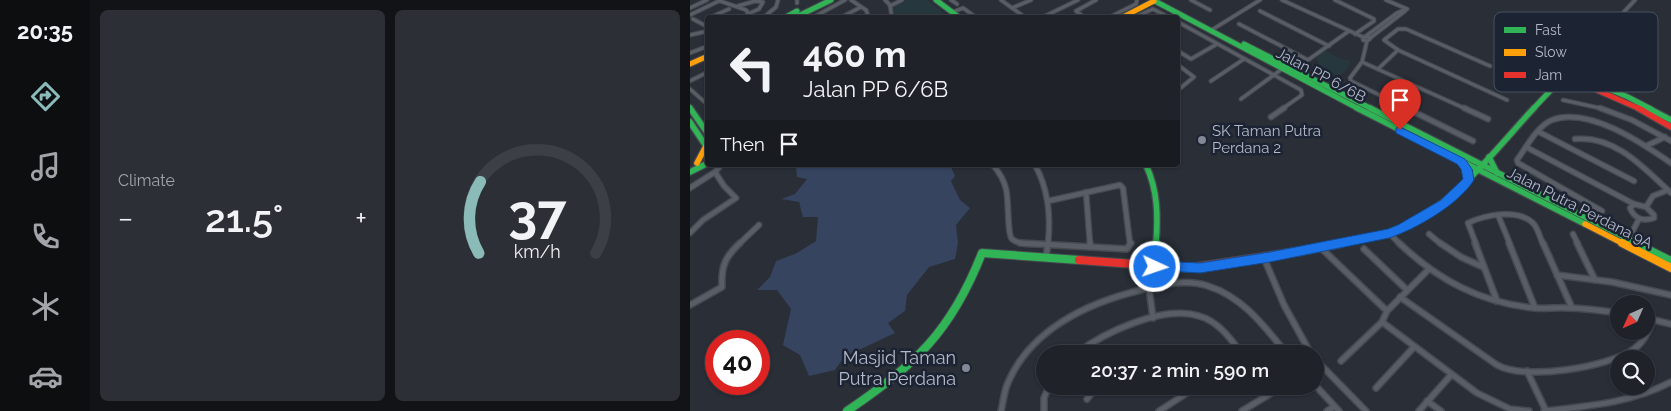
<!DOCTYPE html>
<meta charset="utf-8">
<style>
:root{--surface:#1f2229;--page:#2c2f35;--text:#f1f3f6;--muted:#a1a4a8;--line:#3c3f46;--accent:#8bbbb9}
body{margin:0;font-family:Raleway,sans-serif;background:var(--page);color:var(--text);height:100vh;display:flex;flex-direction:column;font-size:19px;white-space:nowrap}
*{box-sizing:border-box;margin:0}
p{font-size:16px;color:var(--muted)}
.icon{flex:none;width:28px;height:28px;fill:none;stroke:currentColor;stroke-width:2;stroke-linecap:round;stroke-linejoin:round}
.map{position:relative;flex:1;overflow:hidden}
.panel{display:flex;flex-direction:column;gap:10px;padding:10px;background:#111317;width:600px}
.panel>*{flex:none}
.banner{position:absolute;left:15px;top:15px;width:475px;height:152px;border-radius:5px;box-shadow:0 1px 4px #0004,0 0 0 1px var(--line);background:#1f2229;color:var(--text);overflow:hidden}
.needle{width:32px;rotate:225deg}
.controls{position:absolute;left:920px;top:295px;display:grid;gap:10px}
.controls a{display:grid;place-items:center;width:45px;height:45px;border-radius:50%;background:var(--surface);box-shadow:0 1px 4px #0004,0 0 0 1px var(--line);font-size:25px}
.speed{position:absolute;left:15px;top:330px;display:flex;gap:10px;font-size:25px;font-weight:700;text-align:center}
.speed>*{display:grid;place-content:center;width:65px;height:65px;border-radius:50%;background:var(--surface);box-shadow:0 1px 4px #0004,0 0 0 1px var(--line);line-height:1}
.speed .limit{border:8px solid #d22;background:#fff;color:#111}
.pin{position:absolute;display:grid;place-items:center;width:42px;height:42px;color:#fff;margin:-51px -21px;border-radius:50% 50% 50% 0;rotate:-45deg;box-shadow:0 0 5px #0007}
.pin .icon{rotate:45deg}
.me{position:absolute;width:55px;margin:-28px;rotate:93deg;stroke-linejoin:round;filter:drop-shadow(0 0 4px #0008)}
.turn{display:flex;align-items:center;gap:18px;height:105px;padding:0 15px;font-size:22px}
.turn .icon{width:65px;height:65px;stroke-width:2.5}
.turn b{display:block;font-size:35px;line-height:42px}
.then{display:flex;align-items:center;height:48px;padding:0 15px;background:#0003;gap:10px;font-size:19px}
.big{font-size:38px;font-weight:600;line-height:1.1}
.panel .tile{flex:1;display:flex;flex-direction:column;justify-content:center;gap:8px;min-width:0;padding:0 18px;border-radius:8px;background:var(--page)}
.panel .dial{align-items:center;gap:0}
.dial svg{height:130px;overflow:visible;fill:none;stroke:var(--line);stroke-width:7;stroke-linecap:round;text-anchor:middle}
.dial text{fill:var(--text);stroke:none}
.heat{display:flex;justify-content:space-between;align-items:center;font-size:28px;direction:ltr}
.panel .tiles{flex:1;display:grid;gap:10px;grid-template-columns:repeat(2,1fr)}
.trip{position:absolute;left:346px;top:345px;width:288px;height:50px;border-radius:25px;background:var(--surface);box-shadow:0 1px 4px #0004,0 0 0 1px var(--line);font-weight:600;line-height:50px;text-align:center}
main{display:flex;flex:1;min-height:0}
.tab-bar{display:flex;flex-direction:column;width:90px;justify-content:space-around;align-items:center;background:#0c0e10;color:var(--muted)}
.tab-bar .icon{width:35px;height:35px}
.tab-bar .selected{color:var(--accent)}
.tab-bar b{font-size:22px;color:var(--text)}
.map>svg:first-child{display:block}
.green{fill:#26383d}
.water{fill:#364460}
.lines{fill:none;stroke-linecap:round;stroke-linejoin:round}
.street-far2-casing{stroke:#454950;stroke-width:5}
.street-far1-casing{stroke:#454950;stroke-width:7}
.street-casing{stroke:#454950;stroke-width:8}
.fast-far2-casing{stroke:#454950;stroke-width:7}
.fast-far1-casing{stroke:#454950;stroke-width:8}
.fast-casing{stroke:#454950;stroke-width:10}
.slow-far2-casing{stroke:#454950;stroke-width:7}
.slow-far1-casing{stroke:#454950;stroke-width:8}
.slow-casing{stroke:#454950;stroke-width:10}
.jam-far2-casing{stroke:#454950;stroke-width:7}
.jam-far1-casing{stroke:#454950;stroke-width:8}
.jam-casing{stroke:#454950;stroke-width:10}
.street-far2{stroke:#595d65;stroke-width:3}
.street-far1{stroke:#595d65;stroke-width:4.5}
.street{stroke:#595d65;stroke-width:5}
.fast-far2{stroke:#30b455;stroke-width:5}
.fast-far1{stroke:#30b455;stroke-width:5.5}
.fast{stroke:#30b455;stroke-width:8}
.slow-far2{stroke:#ff9f0a;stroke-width:5}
.slow-far1{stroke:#ff9f0a;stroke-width:5.5}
.slow{stroke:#ff9f0a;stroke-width:8}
.jam-far2{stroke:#e5322d;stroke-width:5}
.jam-far1{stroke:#e5322d;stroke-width:5.5}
.jam{stroke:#e5322d;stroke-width:8}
.route{fill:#1a73e8;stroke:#114b97}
.poi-dot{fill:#838895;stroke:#1c2332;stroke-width:2}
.labels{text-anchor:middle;stroke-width:5;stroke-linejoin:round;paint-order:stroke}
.street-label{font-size:15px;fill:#b3b9c8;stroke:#1c2332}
.poi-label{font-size:15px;fill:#b3b9c8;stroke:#1c2332;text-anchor:start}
.near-poi-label{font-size:18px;fill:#b3b9c8;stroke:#1c2332;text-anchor:end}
.key{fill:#1c2332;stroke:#49505f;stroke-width:1}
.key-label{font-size:14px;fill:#b3b9c8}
</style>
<main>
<nav class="tab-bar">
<b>20:35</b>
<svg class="icon selected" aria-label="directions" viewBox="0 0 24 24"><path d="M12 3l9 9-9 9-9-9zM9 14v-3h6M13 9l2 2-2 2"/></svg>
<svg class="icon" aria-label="music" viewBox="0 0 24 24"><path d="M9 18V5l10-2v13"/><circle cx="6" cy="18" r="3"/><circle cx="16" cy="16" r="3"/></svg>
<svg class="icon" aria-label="phone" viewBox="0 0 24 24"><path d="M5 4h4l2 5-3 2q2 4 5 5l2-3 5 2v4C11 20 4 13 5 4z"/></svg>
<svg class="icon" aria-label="climate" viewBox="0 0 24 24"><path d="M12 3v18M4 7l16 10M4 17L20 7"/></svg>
<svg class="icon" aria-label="car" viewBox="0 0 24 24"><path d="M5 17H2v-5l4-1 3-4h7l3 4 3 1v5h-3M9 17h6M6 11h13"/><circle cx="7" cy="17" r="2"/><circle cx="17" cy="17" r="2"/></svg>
</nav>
<section class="panel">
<div class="tiles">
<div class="tile"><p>Climate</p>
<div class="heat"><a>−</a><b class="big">21.5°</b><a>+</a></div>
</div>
<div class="tile dial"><svg viewBox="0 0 100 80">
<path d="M14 69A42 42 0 1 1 86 69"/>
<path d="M14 69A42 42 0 0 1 15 25" stroke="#8bbbb9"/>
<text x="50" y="56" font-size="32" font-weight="700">37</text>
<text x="50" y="72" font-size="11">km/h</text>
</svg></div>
</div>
</section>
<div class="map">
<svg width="981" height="411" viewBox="0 0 981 411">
<rect width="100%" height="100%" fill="#292e37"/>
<!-- green -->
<g class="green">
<path d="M216,0h21l21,17h-53l-2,-11z"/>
<path d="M635,51l18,9h6l1,4 -5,8 -8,4c-9,-5 -19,-8 -20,-19z"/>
</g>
<!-- water -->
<path class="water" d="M98,165h162l5,11 -4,5 9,19 10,8 -14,17 2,18 -3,16 -26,8 -22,28 -2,16 -17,12 7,10 -51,24 -9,13 -26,6 -9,-21 -17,-10 8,-36 -14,-19h-20l13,-13 6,-16 19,-7 21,-13 2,-24h-15l-4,-15 -18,-3 14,-5 12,-15 -10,-2 -1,-10z"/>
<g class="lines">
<!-- street-far2 casing -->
<g class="street-far2-casing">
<g id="street-far2">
<path d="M107,0v3"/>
<path d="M161,0l15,10 3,8"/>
<path d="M195,0l5,5 2,13"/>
<path d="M261,0l6,4"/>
<path d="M311,0l25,18"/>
<path d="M501,0l19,10"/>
<path d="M592,0l81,37"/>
<path d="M645,0l39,19v2l-19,13"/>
<path d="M696,0l21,9"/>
<path d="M30,1l26,9 2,3 -3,5"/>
<path d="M48,6l17,-5 8,1 -4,7 -11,5"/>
<path d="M200,6l12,-6"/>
<path d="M0,8l17,-8"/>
<path d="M322,8l19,-8"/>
<path d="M570,11l69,35"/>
<path d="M263,12l10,-4 14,10"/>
<path d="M0,15l31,-15"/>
<path d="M19,18l20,-9"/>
<path d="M73,18l13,-11 2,-7"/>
<path d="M122,18l33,-18"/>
<path d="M150,18l21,-11"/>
<path d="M351,18l37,-18"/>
<path d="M395,18l-9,-7 20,-11"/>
<path d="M418,18l28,-14 1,-4"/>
<path d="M443,18l20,-9 17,9"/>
<path d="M3,19l15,8"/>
<path d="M488,22l123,68 1,5 -20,14"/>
<path d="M549,24l69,36 41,-29"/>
<path d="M520,31l50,-31"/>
<path d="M0,35l18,-4"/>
<path d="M676,36l31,-23 10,-4"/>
<path d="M673,37h6l1,2 -3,2 -4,-1z"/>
<path d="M680,38l35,-27"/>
<path d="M677,41l-5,21 -12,16 1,3 57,28"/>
<path d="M488,51l13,8 26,-15"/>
<path d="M0,53l18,-7"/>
<path d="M672,62l104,47"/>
<path d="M488,65l16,12 -16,13"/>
<path d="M800,66l-84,-37h-8l-14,11 14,10 109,50"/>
<path d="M688,69l20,-19"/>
<path d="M878,72l67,-72"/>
<path d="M0,81l18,-9"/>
<path d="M521,81l33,-22"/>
<path d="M0,89l18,16"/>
<path d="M551,99l41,-30"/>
<path d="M873,100l41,9"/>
</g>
</g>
<!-- street-far1 casing -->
<g class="street-far1-casing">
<g id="street-far1">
<path d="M716,108l67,33"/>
<path d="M774,108l24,11"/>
<path d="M910,108l32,12 39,21"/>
<path d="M581,117l13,-9"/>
<path d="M849,132l95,49"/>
<path d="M885,139c40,-4 69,29 96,54"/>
<path d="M956,146l19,-9"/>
<path d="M836,147l108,57"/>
<path d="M303,165c6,7 11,15 13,24 3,10 1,45 6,50 7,6 19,5 27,5"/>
<path d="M345,165c14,25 16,51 13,79"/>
<path d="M0,188l25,-16 6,-7"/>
<path d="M396,192l4,52"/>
<path d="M358,201l72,-16 3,3 7,56"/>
<path d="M944,204l12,3 8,8v3c-11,4 -20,0 -24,-10z"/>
<path d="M956,207l7,-11 15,-6"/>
<path d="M912,211l-84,-48 -1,-3c9,-12 20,-34 35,-40 36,-14 90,23 119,43"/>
<path d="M808,215l12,29"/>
<path d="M0,233l13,-13 33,-22 -12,-12 -9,-14"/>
<path d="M699,233l11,11"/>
<path d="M739,234l12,10"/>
<path d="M883,234l5,10"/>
<path d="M937,242l12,-23"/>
<path d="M49,244l20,-19"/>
<path d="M786,244l-8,-21c17,-8 49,-15 65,0 5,5 7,15 10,21"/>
</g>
</g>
<!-- street casing -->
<g class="street-casing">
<g id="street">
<path d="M330,243l107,6 4,-6"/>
<path d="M400,243v4"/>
<path d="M709,243c39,37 82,60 136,65 11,1 23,-1 34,0 17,0 34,3 50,5"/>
<path d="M750,243l21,14 22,10"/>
<path d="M785,243l22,58"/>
<path d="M819,243l26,65"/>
<path d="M853,243l29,65"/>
<path d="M887,243l18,37"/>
<path d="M630,247l67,64"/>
<path d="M674,249l43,41"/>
<path d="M356,258l2,-15"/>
<path d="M574,258l20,47 27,49"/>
<path d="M867,275l55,7 59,13"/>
<path d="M459,288l4,30"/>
<path d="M710,297l97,68c28,16 112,2 137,-16 10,-7 15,-19 19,-29"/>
<path d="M0,305l32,-18c-1,-21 3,-30 18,-44"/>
<path d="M956,318l25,6"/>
<path d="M692,322l95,71 33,16 19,2"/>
<path d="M386,354c28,-22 87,-49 123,-38 19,5 32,23 43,38"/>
<path d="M472,354l17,-4 14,4"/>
<path d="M625,359l51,52"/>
<path d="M651,361l41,-39 5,-11 41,-41"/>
<path d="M837,371l19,40"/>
<path d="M625,385l24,26"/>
<path d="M576,386l5,7"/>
<path d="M686,388l38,-41"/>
<path d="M397,399l10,-13"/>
<path d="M737,401l14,10"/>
<path d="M311,411c2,-8 3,-18 6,-26 22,-55 80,-82 134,-95 21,-6 45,-11 67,-4 35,11 57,41 79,68"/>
<path d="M354,411v-13l5,-12"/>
<path d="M469,411l39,-25"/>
<path d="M552,411l41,-25"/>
<path d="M637,411l7,-4"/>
<path d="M729,411l32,-36"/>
<path d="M854,411c44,-5 87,-8 127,-29"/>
</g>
</g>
<!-- fast-far2 casing -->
<g class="fast-far2-casing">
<g id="fast-far2">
<path d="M246,0l24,18"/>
<path d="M463,0l206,109"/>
<path d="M94,18l13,-7"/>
<path d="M104,18l37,-18"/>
<path d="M554,44l128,65"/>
<path d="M843,109l35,-37 60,25 23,12"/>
</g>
</g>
<!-- fast-far1 casing -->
<g class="fast-far1-casing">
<g id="fast-far1">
<path d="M0,108l18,26"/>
<path d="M667,108l228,116"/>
<path d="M680,108l268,136"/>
<path d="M958,108l23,12"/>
<path d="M0,122l18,27"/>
<path d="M799,157l8,16"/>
<path d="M456,165c12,26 12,51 10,79"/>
<path d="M0,172l18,-9"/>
<path d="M646,244c17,-4 35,-6 52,-11 59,-18 105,-81 146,-125"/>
</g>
</g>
<!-- fast casing -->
<g class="fast-casing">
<g id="fast">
<path d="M945,243l36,18"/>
<path d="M612,251l40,-8"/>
<path d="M465,267l1,-24"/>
<path d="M157,411c69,-47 104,-79 135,-158l97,7"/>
</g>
</g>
<!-- slow-far2 casing -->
<g class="slow-far2-casing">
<g id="slow-far2">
<path d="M431,18l33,-17"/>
<path d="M0,64l18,-8"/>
</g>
</g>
<!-- slow-far1 casing -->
<g class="slow-far1-casing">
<g id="slow-far1">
<path d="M7,163l9,-17"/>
<path d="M895,224l39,20"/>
</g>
</g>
<!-- slow casing -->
<g class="slow-casing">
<path id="slow" d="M932,243l49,25"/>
</g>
<!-- jam-far2 casing -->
<g class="jam-far2-casing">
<path id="jam-far2" d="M875,76l75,33"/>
</g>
<!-- jam-far1 casing -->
<g class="jam-far1-casing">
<path id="jam-far1" d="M948,108l33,19"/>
</g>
<!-- jam casing -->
<g class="jam-casing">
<path id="jam" d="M389,260l111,8 112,-17"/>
</g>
<!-- street-far2 -->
<use href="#street-far2" class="street-far2"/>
<!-- street-far1 -->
<use href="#street-far1" class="street-far1"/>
<!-- street -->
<use href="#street" class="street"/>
<!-- fast-far2 -->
<use href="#fast-far2" class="fast-far2"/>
<!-- fast-far1 -->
<use href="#fast-far1" class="fast-far1"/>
<!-- fast -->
<use href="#fast" class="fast"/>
<!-- slow-far2 -->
<use href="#slow-far2" class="slow-far2"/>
<!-- slow-far1 -->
<use href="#slow-far1" class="slow-far1"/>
<!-- slow -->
<use href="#slow" class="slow"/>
<!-- jam-far2 -->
<use href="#jam-far2" class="jam-far2"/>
<!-- jam-far1 -->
<use href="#jam-far1" class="jam-far1"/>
<!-- jam -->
<use href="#jam" class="jam"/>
</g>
<!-- route -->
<path class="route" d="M710,127l65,32 7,10 2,11c-16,25 -58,49 -85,58l-119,24 -70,11 -50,-3 -1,-3 1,-4 5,-2 45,2 70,-11 118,-23 10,-4 43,-25 22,-21 -2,-10 -4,-5 -61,-31v-5z"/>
<!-- markers -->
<g class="poi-dot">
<circle cx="512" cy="140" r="5"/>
<circle cx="276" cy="368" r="5"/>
</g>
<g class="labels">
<!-- street labels -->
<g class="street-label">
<text transform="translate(631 75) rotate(28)" y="5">Jalan PP 6/6B</text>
<text transform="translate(890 208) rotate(27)" y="5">Jalan Putra Perdana 9A</text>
</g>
<!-- poi labels -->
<g class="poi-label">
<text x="522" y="136">SK Taman Putra<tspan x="522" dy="17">Perdana 2</tspan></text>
</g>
<!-- near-poi labels -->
<g class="near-poi-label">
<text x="266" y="364">Masjid Taman<tspan x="266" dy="21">Putra Perdana</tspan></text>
</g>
</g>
<!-- legend -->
<rect x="804" y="12" width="164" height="80" rx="8" class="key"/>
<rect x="814" y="27" width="22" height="6" fill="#30b455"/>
<rect x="814" y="49" width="22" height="7" fill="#ff9f0a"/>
<rect x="814" y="72" width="22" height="6" fill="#e5322d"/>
<g class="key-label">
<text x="845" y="35">Fast</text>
<text x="845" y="57">Slow</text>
<text x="845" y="80">Jam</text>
</g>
</svg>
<div class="controls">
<a><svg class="needle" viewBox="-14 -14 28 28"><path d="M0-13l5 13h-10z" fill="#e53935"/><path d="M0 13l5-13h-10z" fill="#a1a4a8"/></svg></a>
<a><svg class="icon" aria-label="search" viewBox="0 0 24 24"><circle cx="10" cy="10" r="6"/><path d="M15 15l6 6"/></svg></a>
</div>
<div class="speed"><div class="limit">40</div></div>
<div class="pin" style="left:710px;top:130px;background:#d93025"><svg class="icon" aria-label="arrive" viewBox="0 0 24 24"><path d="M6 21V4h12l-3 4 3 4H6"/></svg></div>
<svg class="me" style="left:465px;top:267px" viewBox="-20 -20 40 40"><circle r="17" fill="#1a73e8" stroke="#fff" stroke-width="3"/><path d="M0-11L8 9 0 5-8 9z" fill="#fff"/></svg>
<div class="trip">20:37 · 2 min · 590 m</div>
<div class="banner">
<div class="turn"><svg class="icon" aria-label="left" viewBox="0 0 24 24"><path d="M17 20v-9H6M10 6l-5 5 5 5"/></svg><div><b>460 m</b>Jalan PP 6/6B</div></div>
<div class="then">Then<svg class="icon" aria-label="arrive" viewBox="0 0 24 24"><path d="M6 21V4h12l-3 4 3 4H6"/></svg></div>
</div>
</div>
</main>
